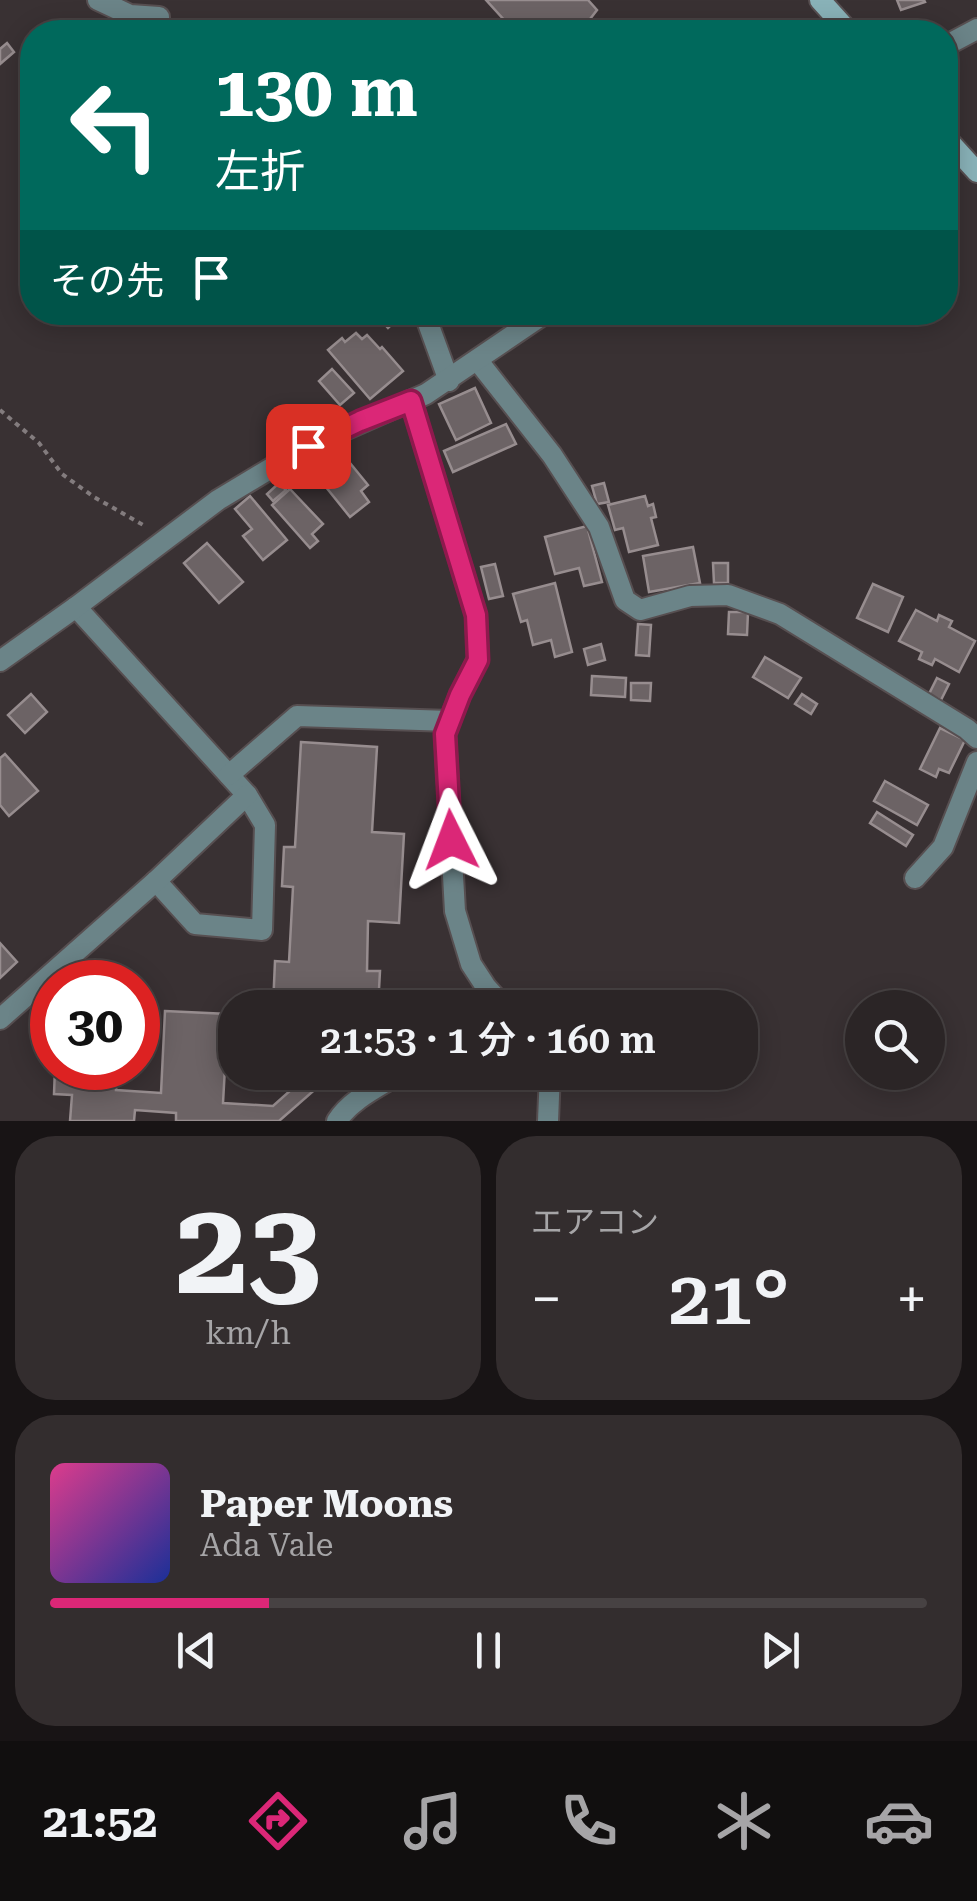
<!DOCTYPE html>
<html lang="ja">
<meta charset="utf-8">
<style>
:root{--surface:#2b2526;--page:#332d2e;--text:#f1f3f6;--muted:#a6a5a7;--line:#474243;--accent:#db2777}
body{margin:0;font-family:"Roboto Serif","Noto Sans JP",serif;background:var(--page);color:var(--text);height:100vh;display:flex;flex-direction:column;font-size:38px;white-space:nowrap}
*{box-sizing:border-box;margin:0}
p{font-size:32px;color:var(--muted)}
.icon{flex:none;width:55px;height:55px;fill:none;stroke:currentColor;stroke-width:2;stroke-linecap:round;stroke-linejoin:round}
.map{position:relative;height:1121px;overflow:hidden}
.details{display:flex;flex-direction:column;gap:15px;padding:15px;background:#181415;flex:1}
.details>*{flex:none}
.guide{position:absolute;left:20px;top:20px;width:938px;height:305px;border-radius:40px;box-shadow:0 5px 25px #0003,0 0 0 2px var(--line);background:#00695c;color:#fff;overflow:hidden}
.tools{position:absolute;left:845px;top:990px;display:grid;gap:20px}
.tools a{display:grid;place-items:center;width:100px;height:100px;border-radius:50%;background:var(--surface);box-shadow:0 5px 25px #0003,0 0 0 2px var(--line);font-size:50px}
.speed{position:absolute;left:30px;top:960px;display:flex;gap:20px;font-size:50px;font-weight:700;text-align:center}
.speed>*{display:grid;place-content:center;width:130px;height:130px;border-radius:50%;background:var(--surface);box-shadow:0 5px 25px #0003,0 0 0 2px var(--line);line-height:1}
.speed .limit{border:15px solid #d22;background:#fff;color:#111}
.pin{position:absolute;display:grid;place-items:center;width:85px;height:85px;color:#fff;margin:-42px;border-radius:20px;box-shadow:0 5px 15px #0006}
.me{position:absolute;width:110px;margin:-55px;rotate:357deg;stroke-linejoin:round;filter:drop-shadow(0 0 8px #0008)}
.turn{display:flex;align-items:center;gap:35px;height:210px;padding:0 30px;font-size:45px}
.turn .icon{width:130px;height:130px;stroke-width:2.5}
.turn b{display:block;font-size:70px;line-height:85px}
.then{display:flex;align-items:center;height:95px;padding:0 30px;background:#0003;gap:20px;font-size:38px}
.big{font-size:75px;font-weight:600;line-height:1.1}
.details .tile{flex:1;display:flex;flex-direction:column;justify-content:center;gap:15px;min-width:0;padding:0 35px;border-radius:40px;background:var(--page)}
.details .dial{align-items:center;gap:0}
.dial b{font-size:130px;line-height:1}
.song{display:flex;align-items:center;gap:30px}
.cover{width:120px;height:120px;border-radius:15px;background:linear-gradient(135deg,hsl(330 70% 55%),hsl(230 70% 35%))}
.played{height:10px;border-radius:5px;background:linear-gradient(90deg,var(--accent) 25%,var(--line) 25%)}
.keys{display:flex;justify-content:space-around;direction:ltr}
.heat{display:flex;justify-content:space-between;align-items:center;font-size:55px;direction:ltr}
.details .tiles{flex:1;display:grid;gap:15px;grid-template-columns:1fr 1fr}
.tile:last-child{grid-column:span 2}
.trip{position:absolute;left:218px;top:990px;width:540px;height:100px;border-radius:40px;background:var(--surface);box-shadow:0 5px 25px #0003,0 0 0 2px var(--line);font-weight:600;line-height:100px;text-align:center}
.dock{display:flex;height:160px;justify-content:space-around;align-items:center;background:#110f0f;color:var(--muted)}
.dock .icon{width:70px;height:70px}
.dock .active{color:var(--accent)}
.dock b{font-size:45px;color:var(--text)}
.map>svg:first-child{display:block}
.building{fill:#6c6365;stroke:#978d8f;stroke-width:2.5}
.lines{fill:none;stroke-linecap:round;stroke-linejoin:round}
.minor-casing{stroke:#574f51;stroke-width:24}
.tertiary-casing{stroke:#574f51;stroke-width:24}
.secondary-casing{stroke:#574f51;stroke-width:24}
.path{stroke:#837c7e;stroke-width:4;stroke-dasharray:5 5;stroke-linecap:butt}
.minor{stroke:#6b8488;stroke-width:20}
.tertiary{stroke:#6b8488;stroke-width:20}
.secondary{stroke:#89b2b8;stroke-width:20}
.route-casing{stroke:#8e194d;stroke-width:25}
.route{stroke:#db2777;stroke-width:18}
</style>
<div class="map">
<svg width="977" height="1121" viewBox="0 0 977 1121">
<rect width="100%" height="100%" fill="#393133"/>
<!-- building -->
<g class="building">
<path d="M486,0h102l9,10 -17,22h-65z"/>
<path d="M897,0h27l1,2 -24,8z"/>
<path d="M7,43l7,9 -14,12v-15z"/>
<path d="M374,312h31l-17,16z"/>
<path d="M356,333l6,6 5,-4 13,14 2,-2 21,24 -33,28 -42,-49 14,-12 3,4z"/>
<path d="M332,369l22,24 -14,12 -21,-24z"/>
<path d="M475,388l16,35 -35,17 -17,-36z"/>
<path d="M506,424l10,20 -63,28 -9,-21z"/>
<path d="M337,461l6,8 7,-6 18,22 -7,6 8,11 -19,15 -33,-41z"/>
<path d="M279,483l7,7 -13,11 -6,-7z"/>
<path d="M604,483l5,19 -12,2 -5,-18z"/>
<path d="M290,489l33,35 -11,10 6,7 -8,7 -38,-43z"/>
<path d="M250,496l37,44 -24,20 -20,-24 9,-7 -17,-20z"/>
<path d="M645,496l3,10 5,-2 3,13 -5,1 7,27 -29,7 -6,-24 -8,2 -7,-25z"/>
<path d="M587,526l15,56 -18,4 -5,-18 -24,6 -10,-37z"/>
<path d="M207,543l36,39 -24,21 -35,-40z"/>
<path d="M693,547l7,36 -51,9 -6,-36z"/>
<path d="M713,563h15v20h-14z"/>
<path d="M495,564l8,32 -14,3 -8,-32z"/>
<path d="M555,583l17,69 -17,5 -4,-17 -18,5 -6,-25 -6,2 -8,-28z"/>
<path d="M873,584l30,13 -15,35 -31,-14z"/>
<path d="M916,610l21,11 2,-6 13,6 -3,6 26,14 -16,31 -24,-13 -3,6 -13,-6 3,-7 -23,-11z"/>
<path d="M729,612h19l-1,23 -19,-1z"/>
<path d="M638,624l13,1 -2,31 -13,-1z"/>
<path d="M601,644l4,16 -17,5 -4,-16z"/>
<path d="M765,657l36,21 -13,20 -35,-21z"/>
<path d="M592,676l34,2 -1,19 -34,-2z"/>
<path d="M937,678l12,6 -8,16 -12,-6z"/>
<path d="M631,683h20l-1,18 -19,-1z"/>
<path d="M31,694l16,18 -22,21 -17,-18z"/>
<path d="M802,694l15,10 -6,10 -16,-10z"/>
<path d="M940,728l25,12 -16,33 -10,-4 -3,8 -16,-8z"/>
<path d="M301,742l76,5 -5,85 32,2 -5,89 -31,-2 -1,50h13l-2,37 -105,-1 2,-46 14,1 4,-75 -11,-1 2,-39h11z"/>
<path d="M5,754l33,37 -29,25 -9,-11v-47z"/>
<path d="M885,781l43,24 -11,20 -43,-24z"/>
<path d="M877,812l36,23 -7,11 -36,-23z"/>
<path d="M0,943l17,19 -17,16z"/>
<path d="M165,1011l63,3 -5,89 50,3 38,-34h24l-56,49h-103v-8l-41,-3 -1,11h-64l2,-26 -18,-1 1,-26h63l-2,22 45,3z"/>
</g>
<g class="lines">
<!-- minor casing -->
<g class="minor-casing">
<g id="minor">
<path d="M98,0l32,15 29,2"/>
<path d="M424,312l25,69"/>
<path d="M478,361l74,94 47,72 26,73 15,10 50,-14 38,-1 52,19 187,115 10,9"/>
<path d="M411,401l65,214 2,44 -18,36 -15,38 10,178 16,53 15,23 19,21"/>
<path d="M76,607l171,188 18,30 -3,105 -67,-6 -39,-43"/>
<path d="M229,775l68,-59 153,5"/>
<path d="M915,878l28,-31 34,-85"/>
<path d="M0,1019l156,-138 91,-86"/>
<path d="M337,1121c14,-22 43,-35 65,-49"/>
<path d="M548,1121l2,-49"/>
</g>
</g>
<!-- tertiary casing -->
<g class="tertiary-casing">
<g id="tertiary">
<path d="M945,46l32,-17"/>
<path d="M0,661l76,-54 142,-107 90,-54 118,-52 121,-82"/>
</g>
</g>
<!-- secondary casing -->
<g class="secondary-casing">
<g id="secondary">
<path d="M820,0l29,32"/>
<path d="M945,137l32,35"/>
</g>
</g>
<!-- path -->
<path class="path" d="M0,410l39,33 23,31 32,23 51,29"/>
<!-- minor -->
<use href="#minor" class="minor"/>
<!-- tertiary -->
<use href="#tertiary" class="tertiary"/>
<!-- secondary -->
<use href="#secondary" class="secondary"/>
</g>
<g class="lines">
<!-- route casing -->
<g class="route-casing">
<path id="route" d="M308,446l52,-25 51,-20 65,214 2,45 -18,35 -15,39 6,106"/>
</g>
<!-- route -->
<use href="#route" class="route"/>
</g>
</svg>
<div class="tools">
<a><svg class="icon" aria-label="search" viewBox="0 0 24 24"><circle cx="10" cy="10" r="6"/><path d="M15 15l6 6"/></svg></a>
</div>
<div class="speed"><div class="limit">30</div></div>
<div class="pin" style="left:308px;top:446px;background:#d93025"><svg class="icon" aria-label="arrive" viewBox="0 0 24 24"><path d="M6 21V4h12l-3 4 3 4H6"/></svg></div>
<svg class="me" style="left:451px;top:840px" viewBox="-20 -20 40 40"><path d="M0-17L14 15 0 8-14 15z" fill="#db2777" stroke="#fff" stroke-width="4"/></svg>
<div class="trip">21:53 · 1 分 · 160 m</div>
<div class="guide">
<div class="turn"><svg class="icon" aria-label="left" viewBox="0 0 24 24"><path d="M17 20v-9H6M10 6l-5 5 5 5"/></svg><div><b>130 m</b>左折</div></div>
<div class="then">その先<svg class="icon" aria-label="arrive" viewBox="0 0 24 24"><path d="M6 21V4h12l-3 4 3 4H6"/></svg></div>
</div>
</div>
<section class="details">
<div class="tiles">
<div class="tile dial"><b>23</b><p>km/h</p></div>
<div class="tile"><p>エアコン</p>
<div class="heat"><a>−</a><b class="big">21°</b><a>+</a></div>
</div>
<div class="tile">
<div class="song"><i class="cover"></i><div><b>Paper Moons</b><p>Ada Vale</p></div></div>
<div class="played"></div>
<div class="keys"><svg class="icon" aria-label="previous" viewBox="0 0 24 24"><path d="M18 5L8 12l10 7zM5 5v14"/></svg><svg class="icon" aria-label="pause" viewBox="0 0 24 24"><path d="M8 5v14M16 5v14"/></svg><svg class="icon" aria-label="next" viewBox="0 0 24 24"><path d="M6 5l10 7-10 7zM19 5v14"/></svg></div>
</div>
</div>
</section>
<nav class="dock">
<b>21:52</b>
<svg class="icon active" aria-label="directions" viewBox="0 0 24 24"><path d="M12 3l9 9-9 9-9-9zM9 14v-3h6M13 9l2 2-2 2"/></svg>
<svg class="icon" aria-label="music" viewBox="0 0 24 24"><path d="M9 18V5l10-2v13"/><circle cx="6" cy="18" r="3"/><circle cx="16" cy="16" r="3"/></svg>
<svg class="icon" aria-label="phone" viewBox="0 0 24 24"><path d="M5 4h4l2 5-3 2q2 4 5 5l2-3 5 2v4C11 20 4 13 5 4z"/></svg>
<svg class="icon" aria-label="climate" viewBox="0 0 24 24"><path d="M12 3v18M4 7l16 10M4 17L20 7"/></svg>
<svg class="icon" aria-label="car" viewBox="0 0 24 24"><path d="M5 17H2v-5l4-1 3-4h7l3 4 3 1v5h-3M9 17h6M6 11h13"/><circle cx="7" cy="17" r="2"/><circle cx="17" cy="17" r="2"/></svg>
</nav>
